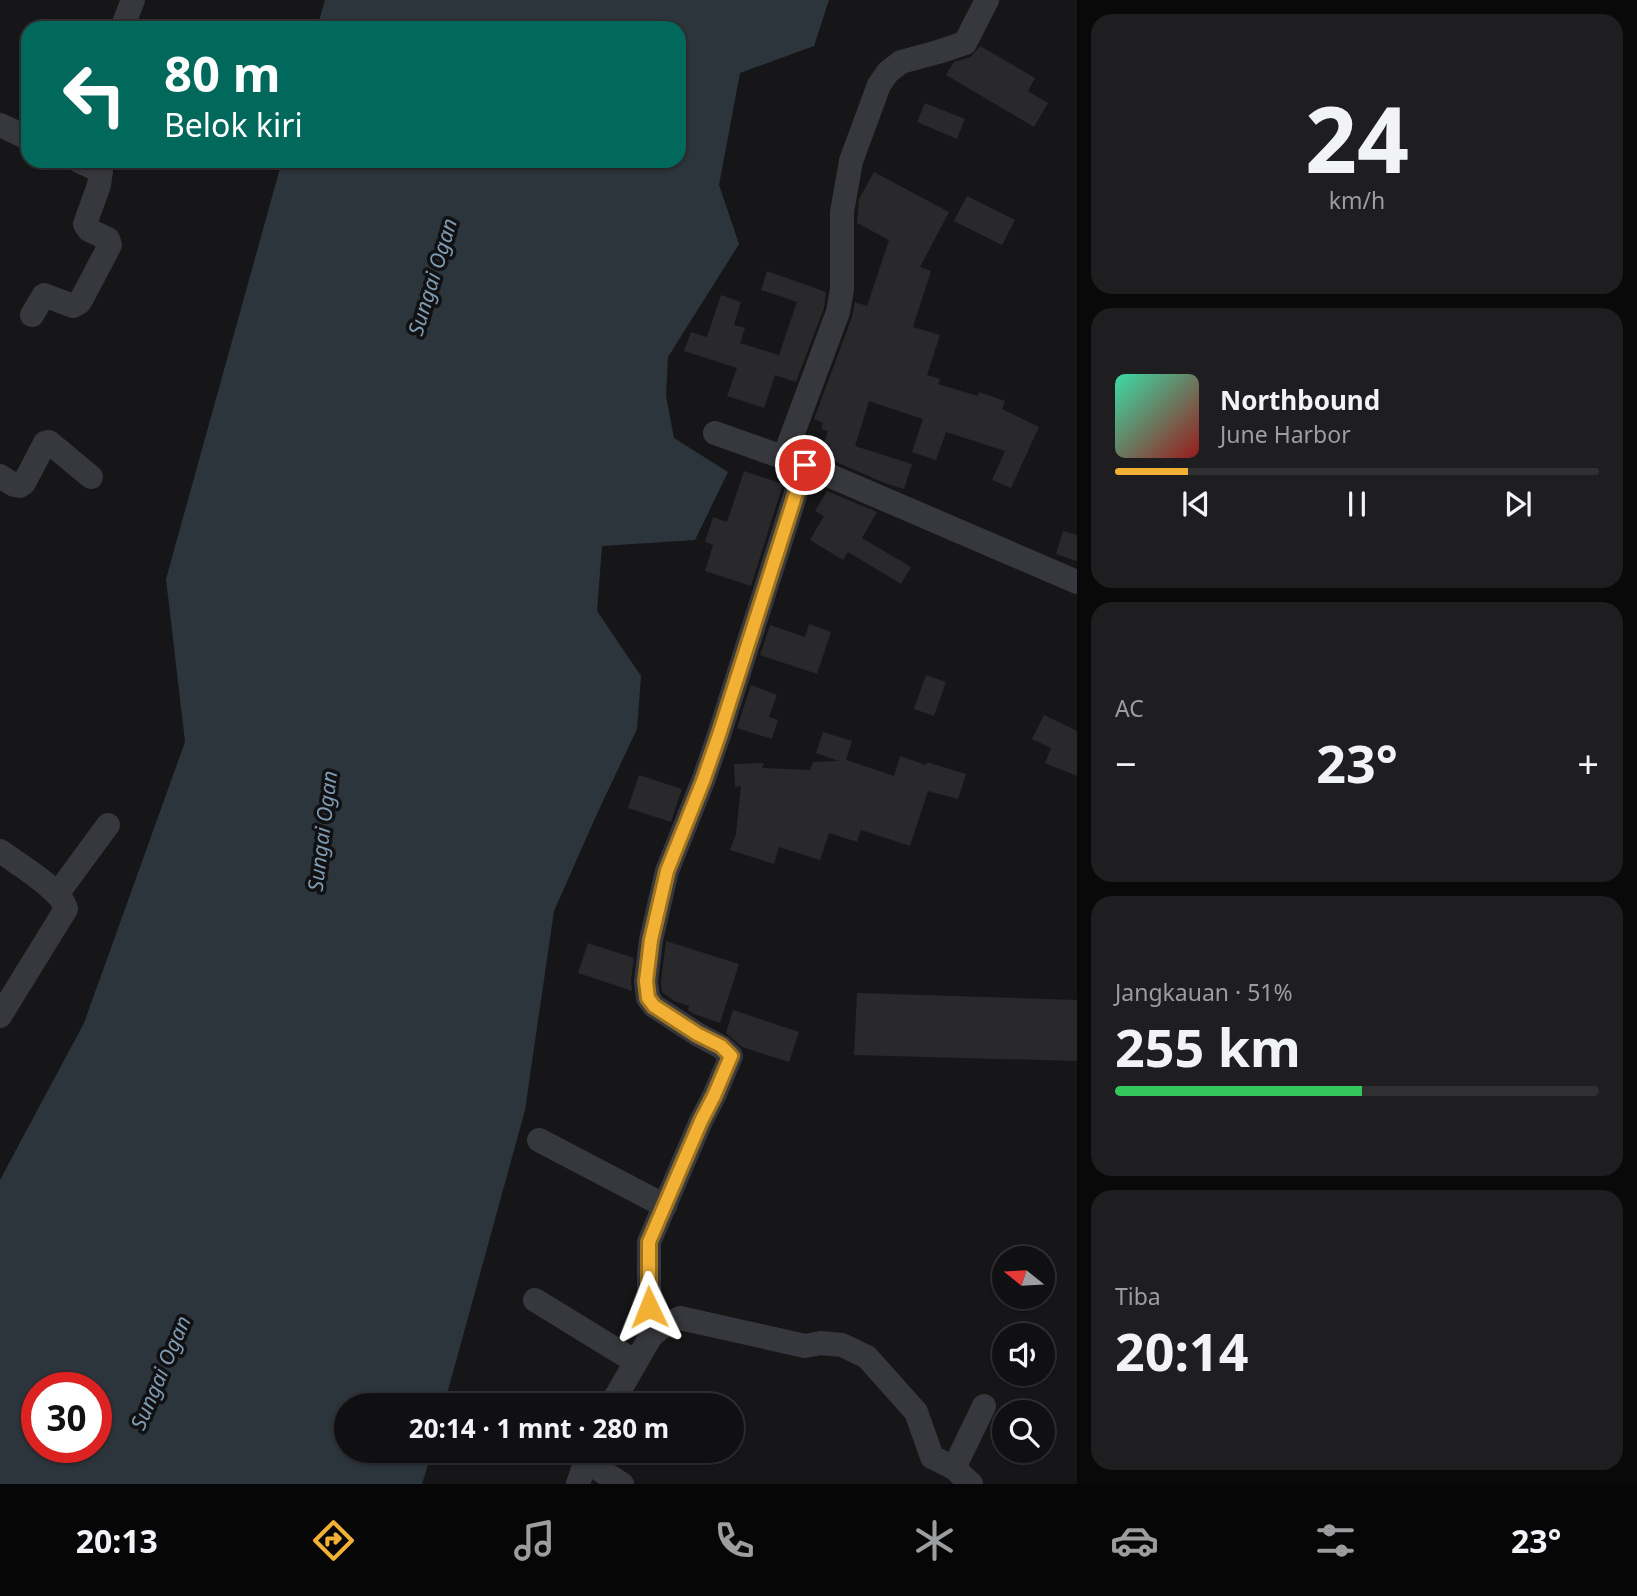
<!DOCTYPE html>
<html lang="id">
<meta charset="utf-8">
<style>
:root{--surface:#101012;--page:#1e1e20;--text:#f1f3f6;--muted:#9c9d9f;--line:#303032;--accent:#f2b134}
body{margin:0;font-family:"Noto Sans",sans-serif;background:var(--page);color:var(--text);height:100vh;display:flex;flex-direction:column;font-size:26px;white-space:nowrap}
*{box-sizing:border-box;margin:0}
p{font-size:23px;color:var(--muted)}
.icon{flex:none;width:38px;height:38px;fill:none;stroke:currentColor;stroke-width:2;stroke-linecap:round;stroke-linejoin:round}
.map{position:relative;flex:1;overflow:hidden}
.drawer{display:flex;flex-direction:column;gap:14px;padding:14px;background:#09090a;width:560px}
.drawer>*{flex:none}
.top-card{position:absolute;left:21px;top:21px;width:665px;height:147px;border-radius:21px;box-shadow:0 2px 5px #0004,0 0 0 2px var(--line);background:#00695c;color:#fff;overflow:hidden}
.needle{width:46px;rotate:288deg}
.tools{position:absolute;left:992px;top:1246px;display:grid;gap:14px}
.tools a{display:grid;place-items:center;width:63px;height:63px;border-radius:50%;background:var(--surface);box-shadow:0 2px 5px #0004,0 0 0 2px var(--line);font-size:35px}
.speed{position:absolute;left:21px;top:1372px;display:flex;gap:14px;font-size:35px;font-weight:700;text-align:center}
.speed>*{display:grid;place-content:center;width:91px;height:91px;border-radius:50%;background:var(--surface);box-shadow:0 2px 5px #0004,0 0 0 2px var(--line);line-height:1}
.speed .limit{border:10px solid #d22;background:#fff;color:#111}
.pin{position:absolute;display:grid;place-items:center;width:60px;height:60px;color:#fff;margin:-30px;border:4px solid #fff;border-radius:50%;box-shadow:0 2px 7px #0007}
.me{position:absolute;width:77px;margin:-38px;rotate:358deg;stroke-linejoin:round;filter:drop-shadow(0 0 5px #0008)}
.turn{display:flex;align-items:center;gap:24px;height:147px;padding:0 28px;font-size:32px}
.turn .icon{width:91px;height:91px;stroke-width:2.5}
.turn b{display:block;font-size:49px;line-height:60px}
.big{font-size:52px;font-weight:700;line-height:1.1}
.drawer .tile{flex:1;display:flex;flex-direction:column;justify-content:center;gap:10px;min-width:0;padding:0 24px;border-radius:21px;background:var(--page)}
.drawer .dial{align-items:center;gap:0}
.dial b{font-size:91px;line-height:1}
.song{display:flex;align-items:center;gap:21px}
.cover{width:84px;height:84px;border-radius:10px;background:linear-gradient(135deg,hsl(160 70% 55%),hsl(0 70% 35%))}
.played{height:7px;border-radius:4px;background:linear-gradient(90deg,var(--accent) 15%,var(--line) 15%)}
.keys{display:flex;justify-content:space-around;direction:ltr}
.heat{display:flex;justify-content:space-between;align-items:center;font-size:38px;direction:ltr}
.charge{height:10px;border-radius:5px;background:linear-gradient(90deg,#34c759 51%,var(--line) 0)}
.trip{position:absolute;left:334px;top:1393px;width:410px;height:70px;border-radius:35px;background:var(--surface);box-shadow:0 2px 5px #0004,0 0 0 2px var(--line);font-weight:700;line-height:70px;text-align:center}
.tab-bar{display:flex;height:112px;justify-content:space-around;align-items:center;background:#060607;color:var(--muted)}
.tab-bar .icon{width:49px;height:49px}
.tab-bar .active{color:var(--accent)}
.tab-bar b{font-size:32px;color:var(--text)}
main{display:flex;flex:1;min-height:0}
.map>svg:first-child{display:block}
.water{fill:#2c353c;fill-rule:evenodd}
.building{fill:#29292c}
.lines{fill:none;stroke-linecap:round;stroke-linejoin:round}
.street{stroke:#37383d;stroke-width:24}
.route-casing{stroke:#9d7322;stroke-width:18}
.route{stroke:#f2b134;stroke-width:12}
.labels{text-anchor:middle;stroke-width:7;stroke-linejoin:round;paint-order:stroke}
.water-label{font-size:21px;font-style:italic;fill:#7f9bb3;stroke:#111113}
</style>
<main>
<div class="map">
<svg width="1077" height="1484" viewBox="0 0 1077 1484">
<rect width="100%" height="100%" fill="#161618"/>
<!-- water -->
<path class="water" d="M325,0h504l-15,46 -74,27 -21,112 20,59 -71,113 -2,39 8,42 54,34 -33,68 -93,6 -5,65 44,65 -4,53 -41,87 -42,95 -29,199 -81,295h-98v46h86l-10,33h-422v-304l84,-157 101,-281 -19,-163 116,-418h397v-133h-362zM37,1388h59v59h-59z"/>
<!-- building -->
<g class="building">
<path d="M980,46l55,32 -7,13 20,12 -14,24 -88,-52 8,-13 17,-5z"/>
<path d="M925,103l40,16 -8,20 -40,-17z"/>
<path d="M874,172l75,40 -29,55 11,4 -18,56 27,8 -13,40 13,4 -2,5 40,12 1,-4 26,9 -3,8 37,18 -28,61 -19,-8 13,-29 -59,-19 -10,28 -24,-8 11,-33 -54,-18 -14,45 57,18 -8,25 -22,-7 -62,-27 8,-24 -7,-2 2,-6 -9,-4 38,-102 3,-15 12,4 22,-66 -32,-17 2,-24z"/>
<path d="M967,196l48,24 -13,25 -48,-24z"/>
<path d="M767,271l59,21 -2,16 -28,74 -21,-7 -11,33 -37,-12 10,-28 -53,-17 7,-19 16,5 14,-42 20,7 -7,23 11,3 -5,15 39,12 18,-53 -36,-12z"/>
<path d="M744,471l39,13 -32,102 -46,-15 8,-26 -8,-3 8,-25 14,5z"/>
<path d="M827,491l50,21 -15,26 49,29 -10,17 -53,-32 -5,8 -33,-20 14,-24 -9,-5z"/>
<path d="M1063,531l14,4v26l-21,-7z"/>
<path d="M809,624l22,8 -14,42 -57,-19 10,-30 35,12z"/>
<path d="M926,675l20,7 -12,34 -20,-7z"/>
<path d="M751,685l26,10 -8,22 9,3 -6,19 -35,-11z"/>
<path d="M1044,715l33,16v45l-32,-13 6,-15 -19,-9z"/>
<path d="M823,732l29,9 -6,19 48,16 6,-20 26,9 1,-3 39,12 -8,25 -30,-8 -18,55 -49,-16 -4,12 -28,-9 -9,27 -41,-13 -5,17 -44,-14 6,-16 5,-48 -6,1 -1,-23 30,-1 -2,5 48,2 3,-8 26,-1 -23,-8z"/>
<path d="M639,775l43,14 -11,33 -43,-14z"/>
<path d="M666,941l73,23 -19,59 -26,-9 -6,-4 1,-4 -15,-5 -12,-9 -1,-11z"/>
<path d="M588,943l46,15 -3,22 1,11 -54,-18z"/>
<path d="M857,993l220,7v61l-223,-6z"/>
<path d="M733,1010l66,22 -10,30 -47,-15 -16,-14z"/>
</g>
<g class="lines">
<!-- street -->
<g class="street">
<path d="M122,28l11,-28"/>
<path d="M0,125l28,13"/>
<path d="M32,315l12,-20 29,11 7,-4 30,-57 -2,-6 -19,-9 -4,-6 14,-39 2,-14 -22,-10"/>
<path d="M715,433l90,32 272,117"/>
<path d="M784,457l54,-145 4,-23v-77l9,-51 28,-76 9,-13 13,-10 37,-10 27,-9 22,-43"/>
<path d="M0,476l14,9 6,1 4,-3 21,-40 4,-1 42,35"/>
<path d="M0,851c17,12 62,39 66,58l-66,107"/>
<path d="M58,893l50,-68"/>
<path d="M539,1140l126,66"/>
<path d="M535,1300l101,62"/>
<path d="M651,1336l-2,-53v-41l52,-121 13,-25 17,-40 -10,-9 -24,-13 -43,-28 -6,-8 -2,-17 5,-41 16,-69 36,-90 16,-46 86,-270"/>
<path d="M611,1405l40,-69 15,-12 14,-6 125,28 16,-3 21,2 25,12 49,55 16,45 22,11 17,16"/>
<path d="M586,1461l36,23"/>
<path d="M954,1468l30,-62"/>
<path d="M578,1484l11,-33"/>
</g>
</g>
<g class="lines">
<!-- route casing -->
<g class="route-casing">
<path id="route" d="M649,1307v-65l52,-121 13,-25 17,-40 -10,-10 -24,-12 -43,-28 -6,-8 -2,-17 5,-41 16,-69 36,-90 16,-46 86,-270"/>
</g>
<!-- route -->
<use href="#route" class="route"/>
</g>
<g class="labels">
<!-- water labels -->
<g class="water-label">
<text transform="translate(433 277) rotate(-73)" y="7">Sungai Ogan</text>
<text transform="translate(323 831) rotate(-83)" y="7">Sungai Ogan</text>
<text transform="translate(161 1373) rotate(-67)" y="7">Sungai Ogan</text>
</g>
</g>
</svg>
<div class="tools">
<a><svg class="needle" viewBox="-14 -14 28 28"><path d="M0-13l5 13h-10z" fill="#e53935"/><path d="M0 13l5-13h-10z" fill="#9c9d9f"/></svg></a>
<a><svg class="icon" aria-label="sound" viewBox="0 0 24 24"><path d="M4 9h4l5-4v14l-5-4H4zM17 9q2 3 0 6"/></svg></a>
<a><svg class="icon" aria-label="search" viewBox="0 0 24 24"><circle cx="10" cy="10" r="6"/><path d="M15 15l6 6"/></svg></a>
</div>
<div class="speed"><div class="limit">30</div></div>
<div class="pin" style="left:805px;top:465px;background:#d93025"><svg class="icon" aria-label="arrive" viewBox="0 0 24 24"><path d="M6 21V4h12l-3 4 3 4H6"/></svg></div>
<svg class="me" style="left:649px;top:1307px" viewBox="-20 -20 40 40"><path d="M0-17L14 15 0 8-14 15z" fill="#f2b134" stroke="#fff" stroke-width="4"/></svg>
<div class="trip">20:14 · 1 mnt · 280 m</div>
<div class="top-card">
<div class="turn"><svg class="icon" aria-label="left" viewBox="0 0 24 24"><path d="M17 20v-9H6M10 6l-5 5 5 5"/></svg><div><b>80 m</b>Belok kiri</div></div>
</div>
</div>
<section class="drawer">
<div class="tile dial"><b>24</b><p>km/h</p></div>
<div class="tile">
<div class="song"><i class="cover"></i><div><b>Northbound</b><p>June Harbor</p></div></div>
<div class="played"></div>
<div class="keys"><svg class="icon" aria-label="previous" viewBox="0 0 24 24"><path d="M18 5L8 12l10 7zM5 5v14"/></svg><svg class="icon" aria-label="pause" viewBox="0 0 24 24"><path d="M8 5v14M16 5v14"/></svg><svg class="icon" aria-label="next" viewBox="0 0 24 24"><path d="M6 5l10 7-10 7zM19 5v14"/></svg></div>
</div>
<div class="tile"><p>AC</p>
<div class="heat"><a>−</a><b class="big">23°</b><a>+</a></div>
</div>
<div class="tile"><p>Jangkauan · 51%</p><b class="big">255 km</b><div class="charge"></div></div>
<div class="tile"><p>Tiba</p><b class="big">20:14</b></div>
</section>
</main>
<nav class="tab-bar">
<b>20:13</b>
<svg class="icon active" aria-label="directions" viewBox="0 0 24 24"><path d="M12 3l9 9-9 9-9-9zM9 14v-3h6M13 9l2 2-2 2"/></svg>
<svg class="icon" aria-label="music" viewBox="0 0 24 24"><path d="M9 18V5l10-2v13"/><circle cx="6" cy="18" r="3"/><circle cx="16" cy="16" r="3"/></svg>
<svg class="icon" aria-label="phone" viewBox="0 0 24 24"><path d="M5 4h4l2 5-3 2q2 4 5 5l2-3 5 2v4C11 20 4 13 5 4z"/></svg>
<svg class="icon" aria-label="climate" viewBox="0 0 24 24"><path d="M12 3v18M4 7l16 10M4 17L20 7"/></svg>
<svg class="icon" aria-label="car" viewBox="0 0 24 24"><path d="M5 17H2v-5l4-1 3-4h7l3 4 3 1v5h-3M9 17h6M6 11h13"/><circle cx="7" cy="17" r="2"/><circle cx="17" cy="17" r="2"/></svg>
<svg class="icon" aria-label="filters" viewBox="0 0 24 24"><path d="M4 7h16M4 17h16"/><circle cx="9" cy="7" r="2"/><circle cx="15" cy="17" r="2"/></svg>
<b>23°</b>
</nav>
